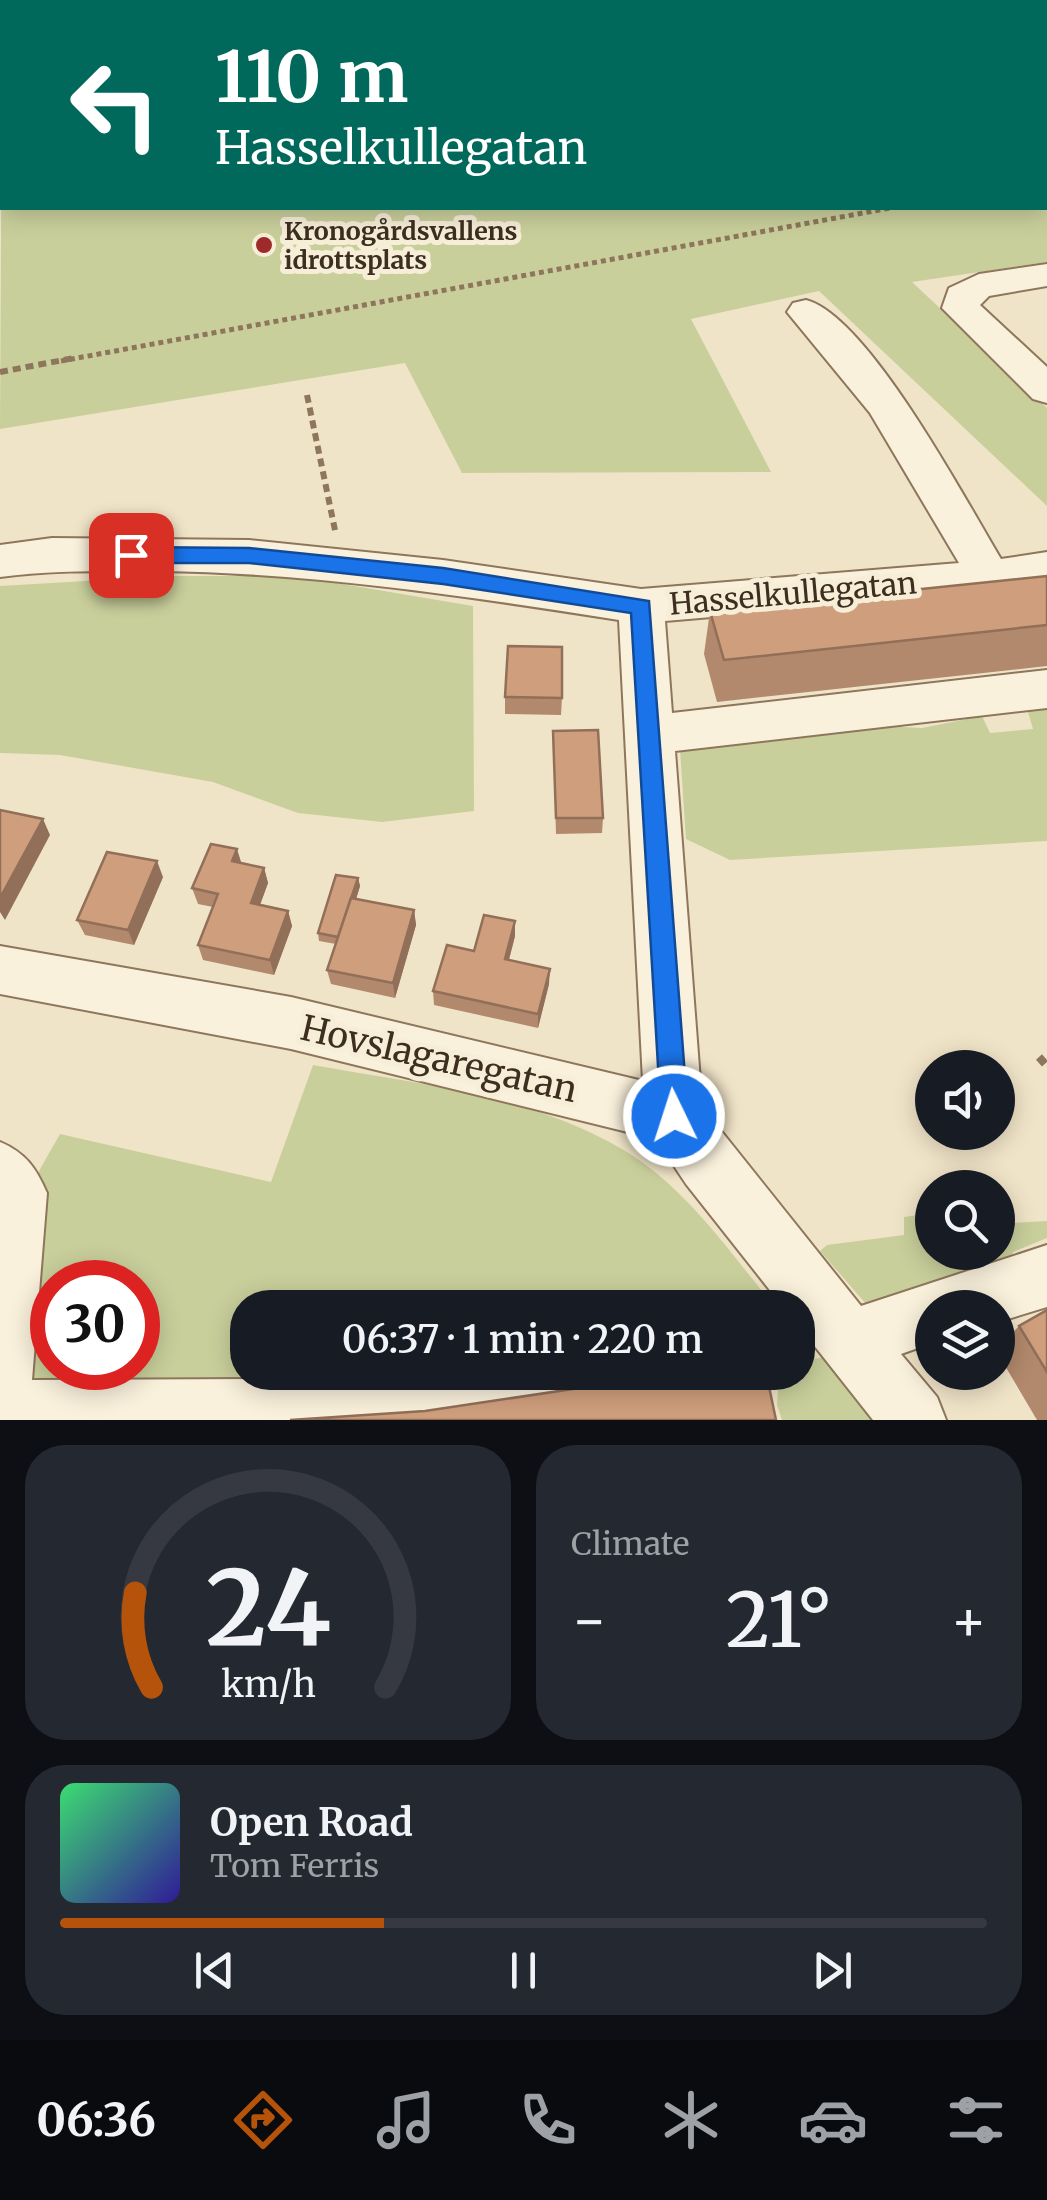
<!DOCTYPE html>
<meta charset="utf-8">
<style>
:root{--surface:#171b24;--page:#242831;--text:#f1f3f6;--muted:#9ea1a6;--line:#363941;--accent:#b45309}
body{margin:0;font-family:Merriweather,serif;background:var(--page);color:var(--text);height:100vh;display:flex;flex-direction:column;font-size:38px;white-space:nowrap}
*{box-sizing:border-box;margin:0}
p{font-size:32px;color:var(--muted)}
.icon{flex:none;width:55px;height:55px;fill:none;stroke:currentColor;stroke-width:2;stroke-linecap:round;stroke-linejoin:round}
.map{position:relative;height:1420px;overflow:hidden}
.side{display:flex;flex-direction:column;gap:25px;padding:25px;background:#0d0f14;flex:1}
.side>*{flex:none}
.banner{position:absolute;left:0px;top:0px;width:1048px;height:210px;box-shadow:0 5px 25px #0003;background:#00695c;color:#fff;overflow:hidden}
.controls{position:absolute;left:915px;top:1050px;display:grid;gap:20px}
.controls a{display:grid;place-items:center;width:100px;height:100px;border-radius:50%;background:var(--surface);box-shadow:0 5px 25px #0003;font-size:50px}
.speed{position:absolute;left:30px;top:1260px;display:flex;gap:20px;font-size:50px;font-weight:700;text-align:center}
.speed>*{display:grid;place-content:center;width:130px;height:130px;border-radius:50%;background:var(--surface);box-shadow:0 5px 25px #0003;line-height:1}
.speed .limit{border:15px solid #d22;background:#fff;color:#111}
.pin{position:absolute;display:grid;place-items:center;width:85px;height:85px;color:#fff;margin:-42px;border-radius:20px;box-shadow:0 5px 15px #0006}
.me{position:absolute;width:110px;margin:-55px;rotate:356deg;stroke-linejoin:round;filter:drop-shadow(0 0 8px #0008)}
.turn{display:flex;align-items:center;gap:35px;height:210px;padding:0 50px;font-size:45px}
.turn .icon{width:130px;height:130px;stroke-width:2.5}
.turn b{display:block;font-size:70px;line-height:85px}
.big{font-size:75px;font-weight:600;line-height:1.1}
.side .card{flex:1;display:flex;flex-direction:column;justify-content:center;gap:15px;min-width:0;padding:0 35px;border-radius:40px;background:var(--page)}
.side .dial{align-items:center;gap:0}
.dial svg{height:260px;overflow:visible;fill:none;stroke:var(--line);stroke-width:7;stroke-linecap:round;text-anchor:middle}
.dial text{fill:var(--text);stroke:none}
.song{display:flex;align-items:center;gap:30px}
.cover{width:120px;height:120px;border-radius:15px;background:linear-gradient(135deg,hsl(140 70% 55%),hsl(250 70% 35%))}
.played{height:10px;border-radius:5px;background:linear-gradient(90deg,var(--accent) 35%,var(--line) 35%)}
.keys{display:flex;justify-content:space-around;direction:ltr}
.heat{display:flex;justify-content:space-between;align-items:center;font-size:55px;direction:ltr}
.side .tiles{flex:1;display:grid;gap:25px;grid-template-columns:1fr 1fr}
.card:last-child{grid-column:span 2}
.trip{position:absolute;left:230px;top:1290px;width:585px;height:100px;border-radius:40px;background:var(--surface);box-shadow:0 5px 25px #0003;font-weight:600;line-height:100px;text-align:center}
.menu{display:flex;height:160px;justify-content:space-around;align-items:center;background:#090b0e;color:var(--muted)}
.menu .icon{width:70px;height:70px}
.menu .on{color:var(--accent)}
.menu b{font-size:45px;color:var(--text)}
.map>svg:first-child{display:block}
.green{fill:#c9cf9b;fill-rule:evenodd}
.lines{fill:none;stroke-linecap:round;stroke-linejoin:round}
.minor-casing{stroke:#8d765c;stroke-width:4}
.path-far2{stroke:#8d765c;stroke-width:5;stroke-dasharray:5 4;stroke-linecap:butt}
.path-far1{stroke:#8d765c;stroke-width:6;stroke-dasharray:8 5;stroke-linecap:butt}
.path{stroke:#8d765c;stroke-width:8;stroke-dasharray:9 6;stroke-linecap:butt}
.minor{fill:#faf1dc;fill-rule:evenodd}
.rail-casing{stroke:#3d2e20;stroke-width:8}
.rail{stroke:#f7eed8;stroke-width:5;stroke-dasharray:16;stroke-linecap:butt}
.wall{fill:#b2896c}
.shaded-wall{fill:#916f58}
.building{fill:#cf9f7d;stroke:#916f58;stroke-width:2.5}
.route{fill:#1a73e8;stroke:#114b97;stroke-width:2.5}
.poi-dot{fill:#9e2a2b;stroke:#f7eed8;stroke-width:4}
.labels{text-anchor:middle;stroke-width:10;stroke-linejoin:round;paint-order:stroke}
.far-poi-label{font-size:25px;font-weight:bold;fill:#3d2e20;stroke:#f7eed8;text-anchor:start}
.street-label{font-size:30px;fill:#3d2e20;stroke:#f7eed8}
.near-street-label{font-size:35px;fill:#3d2e20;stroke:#f7eed8}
</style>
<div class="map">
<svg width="1047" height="1420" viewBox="0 0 1047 1420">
<rect width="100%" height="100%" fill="#f0e4c8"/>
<!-- green -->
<g class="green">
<path d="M179,0h868v262l-135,20 135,126v98l-228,-215 -128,28 80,153 -309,1 -57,-110 -405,66 2,-371v150h1043v-206h-873z"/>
<path d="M171,576h124l178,30 1,205 -92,11 -84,-9 -85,-31 -153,-27 -60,-2v-167z"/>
<path d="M1047,699v142l-317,19 -44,-21 -6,-89 145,-27 97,5 60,-12 8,17 43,-4 -8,-27z"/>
<path d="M313,1065c105,19 216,29 309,84 57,33 100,92 140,142l3,16 -517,1v64l222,1 -413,23 -46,-36 28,-189 21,-37 211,48zM52,1282h86v86h-86z"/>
<path d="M932,1213v39h66v-34l11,5 38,-2v17l-34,14 -2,19 -144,34 -47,-54 7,-6 77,-10v-18z"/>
<path d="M823,1357l50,63h-91l-5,-15 2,-32 19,-1v-9z"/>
</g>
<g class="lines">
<!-- minor casing -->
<g class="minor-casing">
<g id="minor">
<path d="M1047,264v22l-58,10 -9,9 67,62v36l-14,-4 -91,-91 7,-20 30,-14z"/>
<path d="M806,300c62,16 160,201 195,259l46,-7v32l-58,9 -324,28 7,92 375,-43v38l-372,43 27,356 159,199 186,-61v62l-49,15v-14h-66v35l-31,11 36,43 9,23h-73l-75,-95v-17h-14l-98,-124 -30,-45 -365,-90 -291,-55v-48l291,51 352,84 -24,-461c-153,-24 -305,-47 -460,-49 -54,0 -106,-1 -159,6v-32l52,-7 197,2 194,20 198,29 318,-26 -89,-150 -83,-101 6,-9z"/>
<path d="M0,1142c26,11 36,26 47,51l-15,187 251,-1 61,-7h292l-10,22 -22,10 -99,16h-505z"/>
</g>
</g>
<!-- path-far2 -->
<g class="path-far2">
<path d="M527,2l7,-2"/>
<path d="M61,361l829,-153"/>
</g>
<!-- path-far1 -->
<g class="path-far1">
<path d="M0,372l74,-14"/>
<path d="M307,395l29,140"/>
</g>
<!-- path -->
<path class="path" d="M1039,1057l8,9"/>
<!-- minor -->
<use href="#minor" class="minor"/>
<!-- rail casing -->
<g class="rail-casing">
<g id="rail">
<path d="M118,2l8,-2"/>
<path d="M144,2l8,-2"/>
</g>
</g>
<!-- rail -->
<use href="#rail" class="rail"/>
</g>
<!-- wall -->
<g class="wall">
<path d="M1047,576v90l-330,36 -13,-48 6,-43z"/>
<path d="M505,697l57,1 -1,17 -56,-1z"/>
<path d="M553,731l50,87 -1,15 -46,1z"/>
<path d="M241,863l23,5 4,15 -8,22 28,6 4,15 -18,49 -71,-15 -5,-15 15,-38 -15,-3 -6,-16z"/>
<path d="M163,877l-29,68 -49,-10 -8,-15z"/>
<path d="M358,878l2,8 -4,13 58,11 2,15 -21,73 -64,-14 -4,-14 9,-26 -17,-3 -1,-8z"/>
<path d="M515,936l-6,24 40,24 -11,44 -104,-23 -1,-14 41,-40z"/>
<path d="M1047,1310v110h-10l-39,-66v-6l21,-22z"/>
</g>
<!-- shaded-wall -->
<g class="shaded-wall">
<path d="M43,819l7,16 -45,85 -5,-8v-14z"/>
<path d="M237,849l5,16 -10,-4z"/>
<path d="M157,861l6,16 -29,68 -6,-15z"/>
<path d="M264,868l4,15 -13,35 -4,-15z"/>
<path d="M358,878l2,8 -18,59 -2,-7z"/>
<path d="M414,910l2,15 -21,73 -2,-15z"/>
<path d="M288,911l4,15 -18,49 -4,-15z"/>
<path d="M515,921v15l-10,38v-15z"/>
<path d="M550,969l-1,15 -11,44v-14z"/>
</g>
<!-- building -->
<g class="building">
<path d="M1047,576v49l-323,35 -14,-49z"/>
<path d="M508,646l54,1v51l-57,-1z"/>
<path d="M598,730l5,88h-47l-3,-87z"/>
<path d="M0,810l43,9 -43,79z"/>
<path d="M211,844l26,5 -5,12 32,7 -13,35 37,8 -18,49 -72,-15 20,-51 -26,-6z"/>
<path d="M107,852l50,9 -29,69 -51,-10z"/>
<path d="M336,875l22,3 -20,59 -20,-4z"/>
<path d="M351,898l63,12 -21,73 -66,-13z"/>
<path d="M484,915l31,6 -10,38 45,10 -12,45 -105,-23 14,-46 27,6z"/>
<path d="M1047,1310v62l-28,-46z"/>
<path d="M671,1372h95l10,48h-486l135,-9 208,-31z"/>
</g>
<!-- route -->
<path class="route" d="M131,547l118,1 194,20 206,33 39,515 -4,10 -10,4 -9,-4 -4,-10 -30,-503 -188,-29 -194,-21h-118l-11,-8z"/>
<!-- markers -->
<circle class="poi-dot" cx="264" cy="245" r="10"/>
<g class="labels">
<!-- far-poi labels -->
<g class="far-poi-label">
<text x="284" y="240">Kronogårdsvallens<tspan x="284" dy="29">idrottsplats</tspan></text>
</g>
<!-- street labels -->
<g class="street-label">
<text transform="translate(793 594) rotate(-5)" y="10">Hasselkullegatan</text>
</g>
<!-- near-street labels -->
<g class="near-street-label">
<text transform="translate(439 1059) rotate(13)" y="12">Hovslagaregatan</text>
</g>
</g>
</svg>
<div class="controls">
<a><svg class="icon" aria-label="sound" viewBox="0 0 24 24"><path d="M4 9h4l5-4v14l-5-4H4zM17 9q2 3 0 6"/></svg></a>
<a><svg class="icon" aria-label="search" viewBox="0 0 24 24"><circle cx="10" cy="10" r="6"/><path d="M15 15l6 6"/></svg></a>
<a><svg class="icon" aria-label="layers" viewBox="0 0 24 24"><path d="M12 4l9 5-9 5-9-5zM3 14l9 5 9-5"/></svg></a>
</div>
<div class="speed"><div class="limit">30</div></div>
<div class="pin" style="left:131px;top:555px;background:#d93025"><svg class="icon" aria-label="arrive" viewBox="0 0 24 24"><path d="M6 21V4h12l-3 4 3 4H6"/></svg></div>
<svg class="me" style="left:674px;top:1116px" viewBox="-20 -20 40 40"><circle r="17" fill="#1a73e8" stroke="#fff" stroke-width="3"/><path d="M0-11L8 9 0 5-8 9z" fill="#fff"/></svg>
<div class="trip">06:37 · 1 min · 220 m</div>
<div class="banner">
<div class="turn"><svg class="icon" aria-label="left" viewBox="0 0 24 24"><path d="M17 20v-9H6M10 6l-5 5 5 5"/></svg><div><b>110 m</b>Hasselkullegatan</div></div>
</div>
</div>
<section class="side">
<div class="tiles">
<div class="card dial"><svg viewBox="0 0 100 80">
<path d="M14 69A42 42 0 1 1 86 69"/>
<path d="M14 69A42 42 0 0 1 9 40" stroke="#b45309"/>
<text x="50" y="56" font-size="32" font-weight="700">24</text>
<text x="50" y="72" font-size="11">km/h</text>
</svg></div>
<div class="card"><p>Climate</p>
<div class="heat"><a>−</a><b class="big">21°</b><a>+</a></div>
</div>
<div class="card">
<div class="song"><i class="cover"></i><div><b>Open Road</b><p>Tom Ferris</p></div></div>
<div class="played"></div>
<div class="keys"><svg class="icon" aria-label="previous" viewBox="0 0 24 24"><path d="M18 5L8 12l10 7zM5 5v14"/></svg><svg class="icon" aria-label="pause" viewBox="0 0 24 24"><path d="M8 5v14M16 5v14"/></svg><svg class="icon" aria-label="next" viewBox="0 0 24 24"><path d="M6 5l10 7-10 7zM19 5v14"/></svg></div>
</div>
</div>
</section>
<nav class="menu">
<b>06:36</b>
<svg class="icon on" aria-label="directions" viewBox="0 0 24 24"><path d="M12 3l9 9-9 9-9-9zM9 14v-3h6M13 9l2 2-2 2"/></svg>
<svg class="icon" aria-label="music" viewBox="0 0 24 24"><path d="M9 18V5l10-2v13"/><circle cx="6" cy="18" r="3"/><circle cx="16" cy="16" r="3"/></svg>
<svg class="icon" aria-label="phone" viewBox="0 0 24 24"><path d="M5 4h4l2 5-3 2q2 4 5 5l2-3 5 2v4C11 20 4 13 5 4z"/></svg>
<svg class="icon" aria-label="climate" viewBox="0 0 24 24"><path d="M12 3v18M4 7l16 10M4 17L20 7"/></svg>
<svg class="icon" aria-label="car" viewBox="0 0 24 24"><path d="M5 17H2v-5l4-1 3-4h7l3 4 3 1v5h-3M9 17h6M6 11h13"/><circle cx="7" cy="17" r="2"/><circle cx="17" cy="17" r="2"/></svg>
<svg class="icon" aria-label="filters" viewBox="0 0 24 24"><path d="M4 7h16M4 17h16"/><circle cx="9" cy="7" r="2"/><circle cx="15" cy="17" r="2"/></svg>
</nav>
